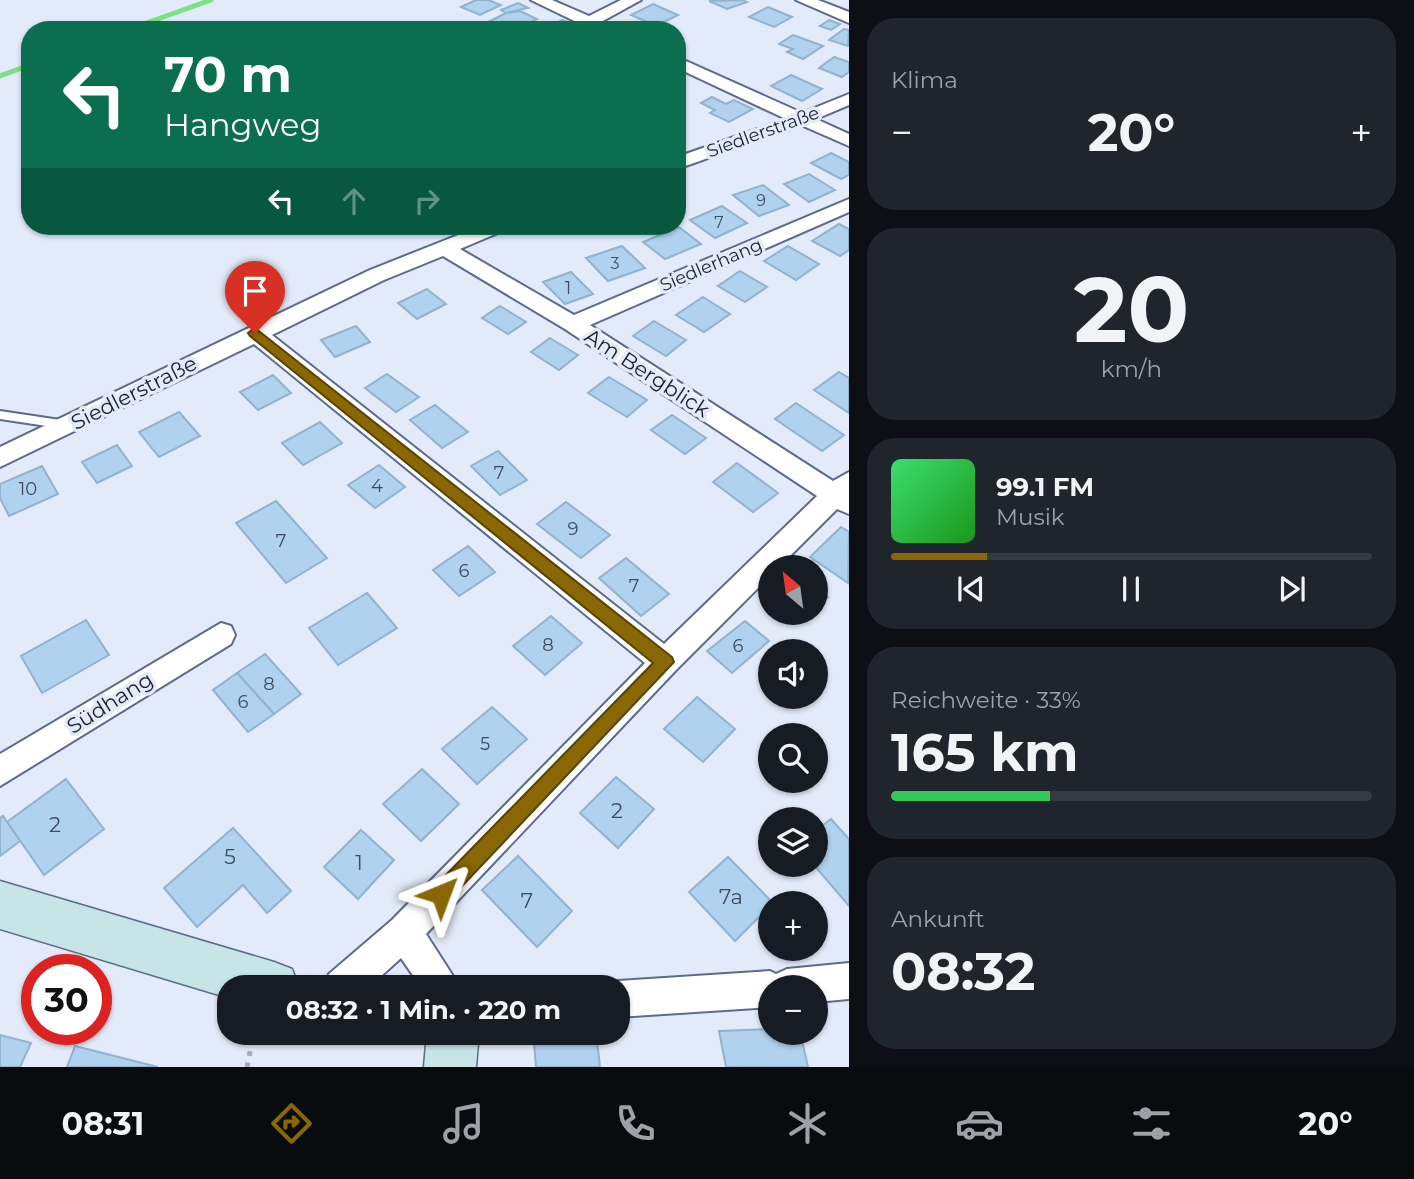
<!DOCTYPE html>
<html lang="de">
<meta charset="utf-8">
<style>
:root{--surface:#171b24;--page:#20242c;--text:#f1f3f6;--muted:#9ea1a6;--line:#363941;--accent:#896704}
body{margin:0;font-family:Montserrat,sans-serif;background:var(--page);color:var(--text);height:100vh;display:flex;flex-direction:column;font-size:26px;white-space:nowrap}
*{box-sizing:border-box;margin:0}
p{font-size:23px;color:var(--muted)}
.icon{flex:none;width:38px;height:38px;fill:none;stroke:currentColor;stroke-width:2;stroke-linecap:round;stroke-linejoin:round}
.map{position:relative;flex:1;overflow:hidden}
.side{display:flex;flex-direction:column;gap:18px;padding:18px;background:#0d0f14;width:565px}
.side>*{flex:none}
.banner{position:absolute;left:21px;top:21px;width:665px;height:214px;border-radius:28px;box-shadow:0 2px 5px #0004;background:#0b6e4f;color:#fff;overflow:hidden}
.needle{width:46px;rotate:331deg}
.tools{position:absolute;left:758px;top:555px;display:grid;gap:14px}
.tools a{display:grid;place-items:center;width:70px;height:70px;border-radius:50%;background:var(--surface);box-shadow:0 2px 5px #0004;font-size:35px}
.speed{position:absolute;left:21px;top:954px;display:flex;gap:14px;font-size:35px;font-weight:700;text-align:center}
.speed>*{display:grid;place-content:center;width:91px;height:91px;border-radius:50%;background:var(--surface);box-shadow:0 2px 5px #0004;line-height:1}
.speed .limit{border:10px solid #d22;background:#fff;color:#111}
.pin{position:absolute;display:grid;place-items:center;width:60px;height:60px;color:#fff;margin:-72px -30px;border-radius:50% 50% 50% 0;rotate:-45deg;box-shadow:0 0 7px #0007}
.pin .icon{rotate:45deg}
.me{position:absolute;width:77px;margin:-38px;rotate:44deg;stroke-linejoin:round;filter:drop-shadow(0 0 5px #0008)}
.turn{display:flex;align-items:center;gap:24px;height:147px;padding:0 28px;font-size:32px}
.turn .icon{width:91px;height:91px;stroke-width:2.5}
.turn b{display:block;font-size:49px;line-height:60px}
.lanes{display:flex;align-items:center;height:66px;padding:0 28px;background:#0003;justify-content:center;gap:35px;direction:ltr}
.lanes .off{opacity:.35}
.big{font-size:52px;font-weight:700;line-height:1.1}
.side .card{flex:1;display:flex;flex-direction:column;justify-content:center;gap:10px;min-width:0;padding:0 24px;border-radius:28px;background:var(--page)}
.side .dial{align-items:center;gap:0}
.dial b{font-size:91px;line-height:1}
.song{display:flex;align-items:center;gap:21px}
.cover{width:84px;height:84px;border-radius:10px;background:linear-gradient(135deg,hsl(140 70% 55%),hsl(120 70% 35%))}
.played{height:7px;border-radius:4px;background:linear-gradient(90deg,var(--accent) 20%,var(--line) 20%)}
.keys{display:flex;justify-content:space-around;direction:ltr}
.heat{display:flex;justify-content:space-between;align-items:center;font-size:38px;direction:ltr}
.charge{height:10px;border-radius:5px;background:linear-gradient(90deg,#34c759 33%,var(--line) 0)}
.trip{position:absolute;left:217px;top:975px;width:413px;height:70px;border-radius:28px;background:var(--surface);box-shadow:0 2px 5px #0004;font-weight:700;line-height:70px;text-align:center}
.tabs{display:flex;height:112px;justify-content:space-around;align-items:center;background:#090b0e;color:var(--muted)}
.tabs .icon{width:49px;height:49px}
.tabs .active{color:var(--accent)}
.tabs b{font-size:32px;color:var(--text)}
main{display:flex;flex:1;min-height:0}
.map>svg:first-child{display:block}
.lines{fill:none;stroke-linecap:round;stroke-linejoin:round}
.stream{stroke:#7de183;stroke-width:5}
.building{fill:#b0d2ef;stroke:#92b2ce;stroke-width:2}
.lane-casing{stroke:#5c6b8b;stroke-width:4}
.street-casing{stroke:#5c6b8b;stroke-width:4}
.secondary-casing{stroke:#5c6b8b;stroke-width:3}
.path{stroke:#a3aab8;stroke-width:5;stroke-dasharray:4.5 7;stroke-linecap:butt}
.lane{fill:#fff;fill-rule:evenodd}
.street{fill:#fff;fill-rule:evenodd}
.secondary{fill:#c7e4e7;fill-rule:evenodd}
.route{fill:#896704;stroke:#594303;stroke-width:2}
.labels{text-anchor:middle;stroke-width:7;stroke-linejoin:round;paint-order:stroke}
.far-number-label{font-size:16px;fill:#404d5e}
.far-street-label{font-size:18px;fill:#1a212e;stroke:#e3eaf9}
.number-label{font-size:18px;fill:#404d5e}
.street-label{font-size:21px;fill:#1a212e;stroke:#e3eaf9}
.near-number-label{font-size:21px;fill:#404d5e}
</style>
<main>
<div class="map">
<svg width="849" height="1067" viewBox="0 0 849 1067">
<rect width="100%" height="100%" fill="#e3eaf9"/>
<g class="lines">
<!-- stream -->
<g class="stream">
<path d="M127,30l84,-30"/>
<path d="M0,76l30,-11"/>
</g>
</g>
<!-- building -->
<g class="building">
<path d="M476,0h12l13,5 -21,10 -19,-8z"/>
<path d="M743,0l4,2 -20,7 -18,-8z"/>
<path d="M518,3l10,5 -22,5 -5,-3z"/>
<path d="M653,4l25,11 -22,11 -25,-11z"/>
<path d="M768,7l24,10 -18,10 -25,-10z"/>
<path d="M520,11l17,8 -21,11h-23l-11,-5 24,-12z"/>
<path d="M562,20l23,9 -38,-1z"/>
<path d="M829,20l11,4 -9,6 -11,-4z"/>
<path d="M844,29l5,1 -1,16 -19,-6z"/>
<path d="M793,35l30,11 -20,13 -16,-7 6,-3 -14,-5z"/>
<path d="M834,57l15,5v10l-7,5 -23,-9z"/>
<path d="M791,75l31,14 -20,12 -31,-15z"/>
<path d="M712,97l14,7 8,-4 19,9 -24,13 -19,-9 5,-3 -14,-7z"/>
<path d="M831,153l18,9v13l-8,4 -30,-16z"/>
<path d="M809,174l26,16 -26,12 -25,-18z"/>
<path d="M763,185l26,20 -30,11 -26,-21z"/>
<path d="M722,206l25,17 -32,15 -25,-18z"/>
<path d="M839,224l10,5v21l-9,6 -28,-15z"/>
<path d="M679,227l22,17 -36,15 -22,-17z"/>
<path d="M622,246l23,22 -37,13 -22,-23z"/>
<path d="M788,246l31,18 -23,16 -32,-19z"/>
<path d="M740,271l27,16 -22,15 -27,-16z"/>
<path d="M571,272l22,22 -28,10 -22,-22z"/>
<path d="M427,289l19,15 -29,15 -19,-16z"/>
<path d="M703,297l27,17 -26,18 -28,-17z"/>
<path d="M500,306l26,16 -18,12 -26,-16z"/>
<path d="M654,321l32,19 -20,16 -33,-20z"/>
<path d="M356,326l14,16 -35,15 -14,-17z"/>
<path d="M550,338l28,17 -19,15 -28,-18z"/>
<path d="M839,372l10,6v35l-35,-23z"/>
<path d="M387,374l32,23 -23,15 -31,-24z"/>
<path d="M273,375l18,18 -33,17 -18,-18z"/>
<path d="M609,377l38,23 -20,17 -39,-24z"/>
<path d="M796,403l48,32 -22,16 -47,-32z"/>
<path d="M435,405l33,27 -26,16 -32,-28z"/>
<path d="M179,412l21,24 -41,21 -20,-25z"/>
<path d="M672,415l34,23 -21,16 -34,-24z"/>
<path d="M320,422l22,21 -39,22 -21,-22z"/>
<path d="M117,445l15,21 -35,17 -15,-21z"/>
<path d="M498,451l29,29 -27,15 -29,-29z"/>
<path d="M737,463l41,30 -25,19 -40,-30z"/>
<path d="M379,465l26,22 -30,21 -27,-23z"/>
<path d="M42,466l16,28 -49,22 -9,-18v-14z"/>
<path d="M276,501l51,57 -41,25 -50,-60z"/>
<path d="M566,502l44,33 -29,23 -44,-34z"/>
<path d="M841,527l8,5 -1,51 -38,-26z"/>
<path d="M468,546l27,26 -36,24 -26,-26z"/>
<path d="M626,558l43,36 -28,22 -42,-38z"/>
<path d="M816,588l12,9 -12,12z"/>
<path d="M367,593l30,35 -59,37 -29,-37z"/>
<path d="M788,612h23l-10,10z"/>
<path d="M551,616l31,27 -37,32 -32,-29z"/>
<path d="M86,620l23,35 -67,38 -21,-37z"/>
<path d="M745,621l24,20 -37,32 -25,-22z"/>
<path d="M265,654l36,40 -27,20 -37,-41z"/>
<path d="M237,673l37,41 -26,18 -35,-42z"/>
<path d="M697,697l38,32 -32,33 -39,-33z"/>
<path d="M492,707l35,32 -50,45 -35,-35z"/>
<path d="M422,769l37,35 -38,37 -38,-37z"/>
<path d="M616,777l38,32 -36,39 -38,-35z"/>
<path d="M66,779l38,50 -60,46 -37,-53z"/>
<path d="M3,816l17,25 -20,15v-38z"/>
<path d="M831,819l18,20v67l-36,-42 3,-34z"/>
<path d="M233,828l58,63 -24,22 -24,-28 -46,42 -33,-39z"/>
<path d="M361,830l33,30 -36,39 -34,-32z"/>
<path d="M518,856l54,55 -35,36 -55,-57z"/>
<path d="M728,857l45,46 -38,38 -46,-49z"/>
<path d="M770,1029v3h30l8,35h-82l-7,-36z"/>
<path d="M0,1035l31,8 -11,24h-20z"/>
<path d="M597,1040l3,27h-64l-2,-24z"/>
<path d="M75,1046l83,21h-91z"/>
</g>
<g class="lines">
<!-- lane casing -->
<g class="lane-casing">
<path id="lane" d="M0,411l67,10 6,4 -6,4 -67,-10z"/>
</g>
<!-- street casing -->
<g class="street-casing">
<g id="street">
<path d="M531,0h21l37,16 32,-16h20l-40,22 13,8h-21z"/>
<path d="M796,0h22l31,12v11z"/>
<path d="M677,57l125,56 47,-19v11l-33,14 33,15v12l-48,-21 -124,44v-12l109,-38 -109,-51z"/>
<path d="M849,199v13l-259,113 243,156 16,-9v42l-12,-5 -58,58h-9v9l-95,95 -249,263 34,53h-39l-20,-29 -32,29h-45l5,-13 63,-54 253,-257 -391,-319 -254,123v-20l370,-177 111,-44h27l-3,4 -45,19 114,66zM443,256l122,73 252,167 -153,148 -392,-309 112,-55z"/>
<path d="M221,623l10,3 4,9 -4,9 -231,142v-32z"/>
<path d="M849,963v36l-33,3v-15h-46v20l-152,10v-30h-13l13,-6 152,-10 6,3 11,-5z"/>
</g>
</g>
<!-- secondary casing -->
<g class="secondary-casing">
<g id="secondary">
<path d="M0,881l274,81 18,7 7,18h-70v11l-229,-69z"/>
<path d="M427,1032h52l-3,35h-52z"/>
</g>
</g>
<!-- path -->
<path class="path" d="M247,1067l7,-35"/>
<!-- lane -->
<use href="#lane" class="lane"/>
<!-- street -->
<use href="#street" class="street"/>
<!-- secondary -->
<use href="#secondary" class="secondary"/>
</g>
<!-- route -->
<path class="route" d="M255,328l417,329 2,5 -226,239 -7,3 -7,-3 -3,-7 3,-7 219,-224 -403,-327 -2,-3z"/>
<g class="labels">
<!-- far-number labels -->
<g class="far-number-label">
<text x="761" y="206">9</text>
<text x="719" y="228">7</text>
<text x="615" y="269">3</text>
</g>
<!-- far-street labels -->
<g class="far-street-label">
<text transform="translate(763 132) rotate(-20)" y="6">Siedlerstraße</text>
<text transform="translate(711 265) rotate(-23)" y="6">Siedlerhang</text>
</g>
<!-- number labels -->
<g class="number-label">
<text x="568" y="294">1</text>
<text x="499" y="479">7</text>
<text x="377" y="492">4</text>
<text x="28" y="495">10</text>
<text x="573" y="535">9</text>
<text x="281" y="547">7</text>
<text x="464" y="577">6</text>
<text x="634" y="592">7</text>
<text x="548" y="651">8</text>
<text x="738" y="652">6</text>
<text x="269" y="690">8</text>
<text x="243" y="708">6</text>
<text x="485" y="750">5</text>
</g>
<!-- street labels -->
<g class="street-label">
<text transform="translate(647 373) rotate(33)" y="7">Am Bergblick</text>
<text transform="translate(134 393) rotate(-27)" y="7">Siedlerstraße</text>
<text transform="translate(110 703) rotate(-32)" y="7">Südhang</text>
</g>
<!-- near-number labels -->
<g class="near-number-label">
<text x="617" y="818">2</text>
<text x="55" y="832">2</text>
<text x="230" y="864">5</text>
<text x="359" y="870">1</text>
<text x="731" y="904">7a</text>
<text x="527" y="908">7</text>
</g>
</g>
</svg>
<div class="tools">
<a><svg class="needle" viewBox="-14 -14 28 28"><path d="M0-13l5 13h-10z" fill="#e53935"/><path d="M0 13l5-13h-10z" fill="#9ea1a6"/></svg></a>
<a><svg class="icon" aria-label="sound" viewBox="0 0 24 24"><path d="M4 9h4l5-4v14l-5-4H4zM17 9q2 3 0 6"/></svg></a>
<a><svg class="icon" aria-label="search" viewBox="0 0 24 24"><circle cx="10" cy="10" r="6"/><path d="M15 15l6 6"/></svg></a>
<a><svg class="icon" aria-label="layers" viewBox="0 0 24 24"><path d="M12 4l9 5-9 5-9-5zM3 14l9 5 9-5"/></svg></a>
<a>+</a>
<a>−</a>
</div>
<div class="speed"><div class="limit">30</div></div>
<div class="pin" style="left:255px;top:333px;background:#d93025"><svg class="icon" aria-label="arrive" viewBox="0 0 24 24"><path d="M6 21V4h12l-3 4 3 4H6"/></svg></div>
<svg class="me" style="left:441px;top:894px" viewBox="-20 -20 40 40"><path d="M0-17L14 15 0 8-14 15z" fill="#896704" stroke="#fff" stroke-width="4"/></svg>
<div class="trip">08:32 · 1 Min. · 220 m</div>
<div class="banner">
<div class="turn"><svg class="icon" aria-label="left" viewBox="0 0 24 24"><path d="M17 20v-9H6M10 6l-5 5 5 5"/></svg><div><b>70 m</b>Hangweg</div></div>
<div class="lanes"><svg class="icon" aria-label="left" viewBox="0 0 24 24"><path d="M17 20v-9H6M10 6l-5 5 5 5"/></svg><svg class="icon off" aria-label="ahead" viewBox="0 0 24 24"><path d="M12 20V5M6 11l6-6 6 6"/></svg><svg class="icon off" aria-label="right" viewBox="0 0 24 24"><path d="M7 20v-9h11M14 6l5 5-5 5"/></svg></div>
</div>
</div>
<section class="side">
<div class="card"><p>Klima</p>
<div class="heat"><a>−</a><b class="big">20°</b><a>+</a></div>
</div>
<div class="card dial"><b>20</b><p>km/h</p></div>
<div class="card">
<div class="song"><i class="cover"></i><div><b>99.1 FM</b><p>Musik</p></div></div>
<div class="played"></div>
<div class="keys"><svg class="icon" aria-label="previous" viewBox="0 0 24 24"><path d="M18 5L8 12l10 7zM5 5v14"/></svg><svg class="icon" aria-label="pause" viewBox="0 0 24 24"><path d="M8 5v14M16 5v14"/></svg><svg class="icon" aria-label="next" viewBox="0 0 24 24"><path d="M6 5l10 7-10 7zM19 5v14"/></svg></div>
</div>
<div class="card"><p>Reichweite · 33%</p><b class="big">165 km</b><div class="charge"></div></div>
<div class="card"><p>Ankunft</p><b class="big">08:32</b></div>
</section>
</main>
<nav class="tabs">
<b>08:31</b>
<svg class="icon active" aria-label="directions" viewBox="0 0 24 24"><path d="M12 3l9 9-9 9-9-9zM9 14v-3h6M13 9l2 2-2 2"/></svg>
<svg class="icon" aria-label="music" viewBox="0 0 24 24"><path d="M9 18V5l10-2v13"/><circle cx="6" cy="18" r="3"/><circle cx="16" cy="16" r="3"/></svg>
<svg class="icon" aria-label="phone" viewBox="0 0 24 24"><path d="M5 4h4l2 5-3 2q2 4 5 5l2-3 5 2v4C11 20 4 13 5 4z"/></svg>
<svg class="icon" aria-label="climate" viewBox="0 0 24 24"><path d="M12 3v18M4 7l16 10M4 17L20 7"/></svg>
<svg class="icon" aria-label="car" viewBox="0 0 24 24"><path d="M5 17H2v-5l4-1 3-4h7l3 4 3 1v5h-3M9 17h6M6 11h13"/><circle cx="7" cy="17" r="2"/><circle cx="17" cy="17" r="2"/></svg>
<svg class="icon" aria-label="filters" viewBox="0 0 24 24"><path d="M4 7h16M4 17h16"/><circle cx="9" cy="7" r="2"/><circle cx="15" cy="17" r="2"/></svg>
<b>20°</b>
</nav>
